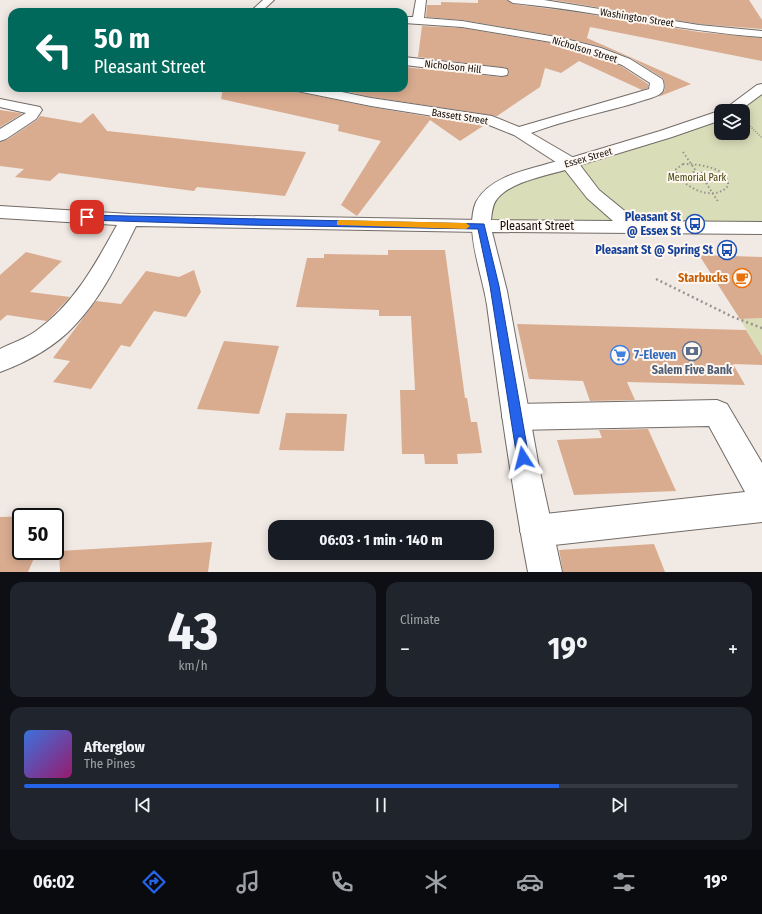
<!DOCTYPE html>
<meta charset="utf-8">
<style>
:root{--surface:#171b24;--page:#20242c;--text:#f1f3f6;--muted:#9ea1a6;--line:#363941;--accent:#2563eb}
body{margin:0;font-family:"Fira Sans Condensed",sans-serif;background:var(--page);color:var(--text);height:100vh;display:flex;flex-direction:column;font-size:15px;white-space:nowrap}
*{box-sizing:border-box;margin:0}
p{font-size:13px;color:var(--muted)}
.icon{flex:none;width:22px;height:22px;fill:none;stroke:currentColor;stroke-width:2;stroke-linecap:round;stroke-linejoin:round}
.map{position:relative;height:572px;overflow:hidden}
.panel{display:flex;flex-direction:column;gap:10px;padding:10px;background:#0d0f14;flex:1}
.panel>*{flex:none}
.guide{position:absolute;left:8px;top:8px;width:400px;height:84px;border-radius:12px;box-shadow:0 2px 10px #0003;background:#00695c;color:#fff;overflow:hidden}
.tools{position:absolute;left:714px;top:104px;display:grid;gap:8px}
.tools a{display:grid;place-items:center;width:36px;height:36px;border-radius:8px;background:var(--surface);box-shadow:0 2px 10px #0003;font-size:20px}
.speed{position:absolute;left:12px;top:508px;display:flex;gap:8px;font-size:20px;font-weight:700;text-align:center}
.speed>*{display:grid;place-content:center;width:52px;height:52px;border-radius:50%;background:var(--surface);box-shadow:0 2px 10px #0003;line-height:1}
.speed .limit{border:2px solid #111;border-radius:6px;background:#fff;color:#111}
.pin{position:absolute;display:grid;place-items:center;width:34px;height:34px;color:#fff;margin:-17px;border-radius:8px;box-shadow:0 2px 6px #0006}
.me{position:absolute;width:44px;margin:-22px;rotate:351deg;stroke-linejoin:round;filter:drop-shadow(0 0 3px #0008)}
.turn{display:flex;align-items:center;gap:14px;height:84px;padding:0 20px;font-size:18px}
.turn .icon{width:52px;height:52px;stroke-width:2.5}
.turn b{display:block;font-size:28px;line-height:34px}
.big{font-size:30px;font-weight:700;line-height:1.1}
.panel .card{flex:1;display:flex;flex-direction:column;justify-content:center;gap:6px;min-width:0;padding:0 14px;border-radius:12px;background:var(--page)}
.panel .dial{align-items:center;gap:0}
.dial b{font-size:52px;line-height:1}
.song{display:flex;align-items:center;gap:12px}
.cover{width:48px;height:48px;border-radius:6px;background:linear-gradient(135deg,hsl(220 70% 55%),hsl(320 70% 35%))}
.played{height:4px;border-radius:2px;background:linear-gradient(90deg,var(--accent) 75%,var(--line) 75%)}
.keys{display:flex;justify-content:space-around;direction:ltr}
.heat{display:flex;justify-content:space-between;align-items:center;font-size:22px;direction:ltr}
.panel .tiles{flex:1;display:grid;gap:10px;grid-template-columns:1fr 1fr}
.card:last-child{grid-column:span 2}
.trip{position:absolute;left:268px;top:520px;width:226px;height:40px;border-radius:12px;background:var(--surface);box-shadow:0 2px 10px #0003;font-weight:700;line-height:40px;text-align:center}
.dock{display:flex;height:64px;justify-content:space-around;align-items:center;background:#090b0e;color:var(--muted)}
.dock .icon{width:28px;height:28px}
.dock .current{color:var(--accent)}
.dock b{font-size:18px;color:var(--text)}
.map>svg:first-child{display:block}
.green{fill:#d9ddb8}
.building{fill:#d9ac90}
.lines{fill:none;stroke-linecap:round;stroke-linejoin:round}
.minor-casing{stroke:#726b66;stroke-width:2}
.major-casing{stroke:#726b66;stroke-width:2}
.path-far2{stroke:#9a9490;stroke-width:1.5;stroke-dasharray:1 1.5;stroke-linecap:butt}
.path-far1{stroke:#9a9490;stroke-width:2;stroke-dasharray:1.5 2.5;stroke-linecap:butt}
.path{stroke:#9a9490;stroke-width:2.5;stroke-dasharray:2 3;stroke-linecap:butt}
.minor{fill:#fff;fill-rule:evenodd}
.major{fill:#fff;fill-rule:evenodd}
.route{fill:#2563eb;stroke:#184099}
.slow{fill:#f59e0b}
.labels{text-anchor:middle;stroke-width:4;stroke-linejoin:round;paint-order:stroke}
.far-street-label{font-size:10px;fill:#100e0c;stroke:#fff7f0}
.far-park-label{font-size:10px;fill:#41440a;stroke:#fff7f0}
.transit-label{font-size:12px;font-weight:bold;fill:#164399;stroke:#fff7f0;text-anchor:end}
.street-label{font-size:12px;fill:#100e0c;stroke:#fff7f0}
.food-label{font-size:12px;font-weight:bold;fill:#c56008;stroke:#fff7f0;text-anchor:end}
.shop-label{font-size:12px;font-weight:bold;fill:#366cbe;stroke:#fff7f0;text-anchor:start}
.service-label{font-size:12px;font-weight:bold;fill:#4e5e75;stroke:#fff7f0}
</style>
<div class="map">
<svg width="762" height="572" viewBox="0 0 762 572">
<rect width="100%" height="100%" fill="#f1e9e3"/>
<!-- green -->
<g class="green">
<path d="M762,93v135l-281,-2 14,-37 226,-74v18h22v-22h-14z"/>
<path d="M762,318v38l-22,-37z"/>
</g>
<!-- building -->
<g class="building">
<path d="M478,0h29l6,4 62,8 124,20 63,6v23l-172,-34 -3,11 104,46 -33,13 7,-7v-6l-2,-6 -32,-20 -29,-11 -40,-10 -100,-17 -36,-3 1,-12h14v-3l37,1z"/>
<path d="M553,0h196l13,20v9l-63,-5z"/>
<path d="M422,26l40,2 95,16 64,22 27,18v4l-6,2 -63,-29 -18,12 -16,-5 -5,19 -43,29 -126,-19 -41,-9h74v-21l98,10 6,-2 1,-3 -2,-4 -89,-11z"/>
<path d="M223,88h71l3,4 74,15 112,19 -23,15 -30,-21 -73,96 -16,-11 40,-64 -43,-10 1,-6 -118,-26z"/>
<path d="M0,110l20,3 2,1 -22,13z"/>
<path d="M93,113l14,18 199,21 -21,44 -88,-9 -3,4 -135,-18 -9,8 -35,-4 9,-8 -24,-3v-24l7,-2 30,-20 3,-4 41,7z"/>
<path d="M388,250h57l20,148h2l4,24h6l5,31 -25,1 1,10h-33l-1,-10h-22l-2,-64h15l-4,-74h-32v-6l-83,-3 11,-49h17v-4l64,1z"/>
<path d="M26,252l36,9 -32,31 40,5 -23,24 -40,-6 -7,6v-46z"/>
<path d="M699,255l63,2v61l-22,1z"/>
<path d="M194,270l7,22 -15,25 -32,-6 -24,36 -9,-2 -30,44 -38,-7 17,-21 -17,-3 43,-57 25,3 25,-33 33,6z"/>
<path d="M517,324l229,6 16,26v9l-29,-1 12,21 -118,-3 8,18 -45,1 -7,-20 -54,-2z"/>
<path d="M224,341l55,5 -20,68 -62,-5z"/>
<path d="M286,413l61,1 -3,37 -65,-1z"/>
<path d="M648,429l28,62 -102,4 -17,-55 45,-2 -3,-8z"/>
<path d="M53,515l-1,2h-31v34h16l-9,21h-28v-55z"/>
<path d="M212,542l-4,30h-148l-1,-21z"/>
<path d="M654,544l11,28h-102l-4,-22z"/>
</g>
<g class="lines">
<!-- minor casing -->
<g class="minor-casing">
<g id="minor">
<path d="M263,0h11l-13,12h-11z"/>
<path d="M416,0h10l-2,18 38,3 100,17 39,10 29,11 32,20c2,3 3,11 -1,14 -5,5 -19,7 -26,10 -34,10 -70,17 -104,30l43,25 2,4 -2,4 -6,1 -6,-1 -48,-31 -25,-10 -118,-19 -74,-15 -2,-3h27l49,10 121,18 27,11 130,-38 1,-6 -28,-18 -29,-11 -36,-11 -95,-16 -58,-4v-6h9z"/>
<path d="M404,57l98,11 5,1 1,3 -1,3 -5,1 -98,-11z"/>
<path d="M0,99l40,8 2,3 -6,9 -30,20 -6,2v-12l26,-16 -26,-6z"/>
<path d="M0,206l130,8 351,6 7,1 3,5 -3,5 -7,1 -345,-6c-17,34 -34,71 -61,99 -19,21 -48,37 -75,47v-23c12,-6 25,-10 36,-18 38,-27 59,-66 81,-106l-117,-7z"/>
<path d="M717,400l10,4 35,59v59l-226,25 -11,-5 -5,-11 5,-11 11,-5 209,-23 -36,-66 -193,4 -10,-4 -4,-9 4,-9 10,-4z"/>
</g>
</g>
<!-- major casing -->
<g class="major-casing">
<g id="major">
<path d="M508,0h36l155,25 63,6v6c-84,-6 -165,-26 -249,-34z"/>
<path d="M762,84v10l-23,17h-18v9l-49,17 -92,28 19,25 38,31 125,1v12l-270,-2 15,59 32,176 23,105h-34c-17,-88 -29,-177 -41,-267 -4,-26 -15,-54 -15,-80 0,-7 1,-16 4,-23 15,-28 57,-33 85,-42l1,-2h8l90,-27 56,-19 6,-1 35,-26zM565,170l22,28 26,23 -122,-1c1,-7 1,-15 6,-21 13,-17 48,-23 68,-29z"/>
</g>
</g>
<!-- path-far2 -->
<path class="path-far2" d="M750,126l12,12"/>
<!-- path-far1 -->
<g class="path-far1">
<path d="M683,152l13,19"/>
<path d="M683,164c14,0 47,3 45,22 -14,17 -47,1 -53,-16z"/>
<path d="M693,172l11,1 8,5 -1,4c-9,1 -16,0 -21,-8z"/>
<path d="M706,183l13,20"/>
</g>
<!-- path -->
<path class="path" d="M656,279l77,38 29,11"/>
<!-- minor -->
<use href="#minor" class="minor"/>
<!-- major -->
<use href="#major" class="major"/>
</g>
<!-- route -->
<path class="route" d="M84,215l400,9 15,62 30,172 -2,4 -4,2 -4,-2 -2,-4 -27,-172 -12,-57 -232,-4 -159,-5 -4,-3z"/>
<!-- slow -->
<path class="slow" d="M340,220l126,3 4,3 -4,3 -129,-4v-4z"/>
<!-- icons -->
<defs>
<g id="bus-ring" transform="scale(1)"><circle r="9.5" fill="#fff7f0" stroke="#1a4fb4" stroke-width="1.5"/><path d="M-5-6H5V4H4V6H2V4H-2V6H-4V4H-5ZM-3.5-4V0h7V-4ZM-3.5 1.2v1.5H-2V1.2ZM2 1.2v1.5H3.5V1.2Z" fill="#1a4fb4"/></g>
<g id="cafe-ring" transform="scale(1)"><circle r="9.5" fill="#fff7f0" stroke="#e8710a" stroke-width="1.5"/><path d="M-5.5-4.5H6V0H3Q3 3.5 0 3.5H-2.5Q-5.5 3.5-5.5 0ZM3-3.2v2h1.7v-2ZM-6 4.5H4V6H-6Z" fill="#e8710a"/></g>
<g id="bank-ring" transform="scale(1)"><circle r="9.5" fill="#fff7f0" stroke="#5c6f8a" stroke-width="1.5"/><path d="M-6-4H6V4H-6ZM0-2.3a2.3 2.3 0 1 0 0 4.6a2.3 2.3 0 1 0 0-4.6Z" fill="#5c6f8a"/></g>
<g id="supermarket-ring" transform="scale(1)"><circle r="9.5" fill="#fff7f0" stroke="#3f7fe0" stroke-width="1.5"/><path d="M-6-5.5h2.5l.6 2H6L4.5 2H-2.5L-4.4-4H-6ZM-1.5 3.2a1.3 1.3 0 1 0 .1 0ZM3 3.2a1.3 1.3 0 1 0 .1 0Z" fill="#3f7fe0"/></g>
</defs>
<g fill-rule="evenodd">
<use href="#bus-ring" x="695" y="224"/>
<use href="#bus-ring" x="727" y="250"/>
<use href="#cafe-ring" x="742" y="278"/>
<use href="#bank-ring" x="692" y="351"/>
<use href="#supermarket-ring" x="620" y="355"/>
</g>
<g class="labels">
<!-- far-street labels -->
<g class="far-street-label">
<text transform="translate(637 17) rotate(9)" y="4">Washington Street</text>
<text transform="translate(585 49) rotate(17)" y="4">Nicholson Street</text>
<text transform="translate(453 66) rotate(6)" y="4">Nicholson Hill</text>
<text transform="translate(460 116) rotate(9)" y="4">Bassett Street</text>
<text transform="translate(588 157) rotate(-16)" y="4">Essex Street</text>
</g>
<!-- far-park labels -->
<g class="far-park-label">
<text x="697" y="181">Memorial Park</text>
</g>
<!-- transit labels -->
<g class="transit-label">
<text x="681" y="221">Pleasant St<tspan x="681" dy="14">@ Essex St</tspan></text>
<text x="713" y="254">Pleasant St @ Spring St</text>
</g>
<!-- street labels -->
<g class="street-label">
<text x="537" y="230">Pleasant Street</text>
</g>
<!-- food labels -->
<g class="food-label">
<text x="728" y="282">Starbucks</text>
</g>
<!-- shop labels -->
<g class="shop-label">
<text x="634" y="359">7-Eleven</text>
</g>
<!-- service labels -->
<g class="service-label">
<text x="692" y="374">Salem Five Bank</text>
</g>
</g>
</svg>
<div class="tools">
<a><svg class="icon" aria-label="layers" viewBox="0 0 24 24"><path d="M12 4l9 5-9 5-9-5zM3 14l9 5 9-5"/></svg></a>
</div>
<div class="speed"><div class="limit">50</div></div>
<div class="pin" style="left:87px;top:217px;background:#d93025"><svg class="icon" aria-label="arrive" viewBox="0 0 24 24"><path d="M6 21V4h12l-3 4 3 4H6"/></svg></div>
<svg class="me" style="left:523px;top:458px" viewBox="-20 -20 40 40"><path d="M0-17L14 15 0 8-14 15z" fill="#2563eb" stroke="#fff" stroke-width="4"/></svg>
<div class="trip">06:03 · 1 min · 140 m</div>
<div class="guide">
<div class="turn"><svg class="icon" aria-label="left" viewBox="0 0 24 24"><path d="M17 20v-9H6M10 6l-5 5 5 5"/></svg><div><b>50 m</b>Pleasant Street</div></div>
</div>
</div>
<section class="panel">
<div class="tiles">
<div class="card dial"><b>43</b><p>km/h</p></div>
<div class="card"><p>Climate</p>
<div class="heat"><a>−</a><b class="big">19°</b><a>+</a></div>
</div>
<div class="card">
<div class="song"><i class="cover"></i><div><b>Afterglow</b><p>The Pines</p></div></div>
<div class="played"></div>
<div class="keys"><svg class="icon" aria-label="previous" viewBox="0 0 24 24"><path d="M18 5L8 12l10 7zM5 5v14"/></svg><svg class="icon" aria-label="pause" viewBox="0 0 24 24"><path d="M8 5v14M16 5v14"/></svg><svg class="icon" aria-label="next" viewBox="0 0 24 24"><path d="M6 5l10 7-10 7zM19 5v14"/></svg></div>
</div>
</div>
</section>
<nav class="dock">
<b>06:02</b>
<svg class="icon current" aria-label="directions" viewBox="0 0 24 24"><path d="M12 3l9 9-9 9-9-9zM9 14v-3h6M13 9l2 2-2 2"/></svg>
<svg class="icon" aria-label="music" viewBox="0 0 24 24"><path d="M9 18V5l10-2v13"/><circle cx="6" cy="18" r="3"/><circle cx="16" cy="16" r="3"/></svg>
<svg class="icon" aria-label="phone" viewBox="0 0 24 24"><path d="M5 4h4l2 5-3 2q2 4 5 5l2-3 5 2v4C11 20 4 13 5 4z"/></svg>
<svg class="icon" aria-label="climate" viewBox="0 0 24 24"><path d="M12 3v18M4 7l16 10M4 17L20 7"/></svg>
<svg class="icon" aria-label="car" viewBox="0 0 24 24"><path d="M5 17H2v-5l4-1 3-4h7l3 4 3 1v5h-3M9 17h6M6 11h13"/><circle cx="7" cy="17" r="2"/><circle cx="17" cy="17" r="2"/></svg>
<svg class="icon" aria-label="filters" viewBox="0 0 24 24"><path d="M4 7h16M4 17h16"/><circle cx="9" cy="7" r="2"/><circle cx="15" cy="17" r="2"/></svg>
<b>19°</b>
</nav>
